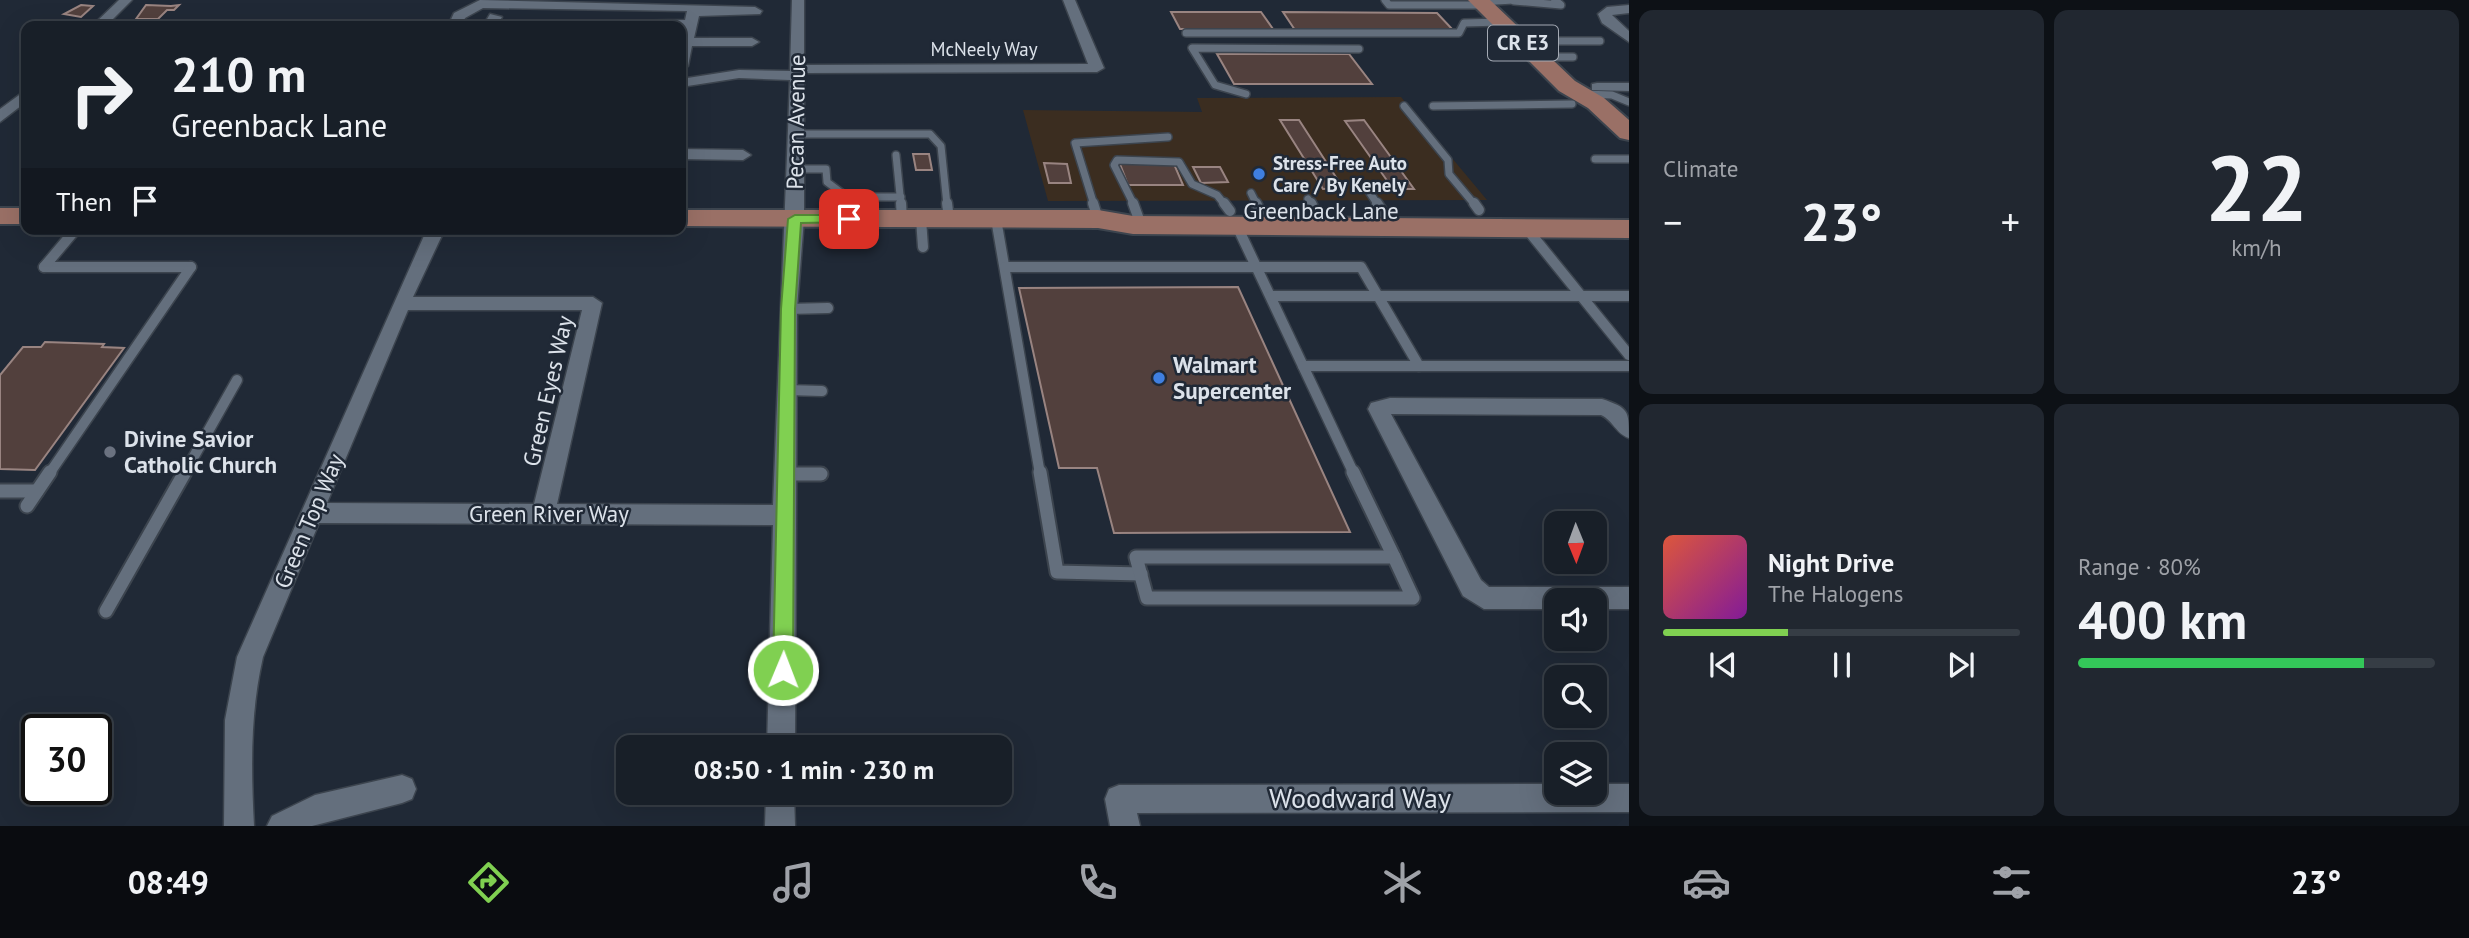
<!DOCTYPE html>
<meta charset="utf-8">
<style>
:root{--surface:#181f28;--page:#212730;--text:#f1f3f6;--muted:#9fa2a8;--line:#363d45;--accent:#80d051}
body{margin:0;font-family:"PT Sans",sans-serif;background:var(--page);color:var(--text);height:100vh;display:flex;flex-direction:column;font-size:26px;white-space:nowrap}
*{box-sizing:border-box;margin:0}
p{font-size:23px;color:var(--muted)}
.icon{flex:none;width:38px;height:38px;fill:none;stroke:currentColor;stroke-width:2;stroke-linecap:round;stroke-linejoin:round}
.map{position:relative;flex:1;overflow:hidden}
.drawer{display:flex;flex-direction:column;gap:10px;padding:10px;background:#0d1116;width:840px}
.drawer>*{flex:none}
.top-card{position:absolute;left:21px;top:21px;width:665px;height:214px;border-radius:14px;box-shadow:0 7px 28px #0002,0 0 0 2px var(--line);background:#181f28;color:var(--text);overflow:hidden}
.needle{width:46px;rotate:179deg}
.controls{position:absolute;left:1544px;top:511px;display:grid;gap:14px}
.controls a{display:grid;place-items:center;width:63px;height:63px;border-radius:14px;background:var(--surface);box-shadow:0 7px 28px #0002,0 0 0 2px var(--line);font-size:35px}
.speed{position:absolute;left:21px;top:714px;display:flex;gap:14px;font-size:35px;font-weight:700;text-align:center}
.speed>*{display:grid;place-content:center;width:91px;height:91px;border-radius:50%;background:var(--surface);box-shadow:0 7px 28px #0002,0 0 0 2px var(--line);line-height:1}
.speed .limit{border:4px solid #111;border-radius:10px;background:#fff;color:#111}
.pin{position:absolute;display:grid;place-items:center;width:60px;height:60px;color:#fff;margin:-30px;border-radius:14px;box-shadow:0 4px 10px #0006}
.me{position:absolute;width:77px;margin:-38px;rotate:1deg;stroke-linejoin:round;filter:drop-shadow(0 0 5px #0008)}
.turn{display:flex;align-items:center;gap:24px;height:147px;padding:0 35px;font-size:32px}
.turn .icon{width:91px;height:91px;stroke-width:2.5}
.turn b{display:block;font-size:49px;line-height:60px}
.then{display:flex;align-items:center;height:66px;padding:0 35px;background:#0003;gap:14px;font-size:26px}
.big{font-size:52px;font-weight:800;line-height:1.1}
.drawer .card{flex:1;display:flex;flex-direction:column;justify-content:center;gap:10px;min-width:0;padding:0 24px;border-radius:14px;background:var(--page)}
.drawer .dial{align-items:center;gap:0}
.dial b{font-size:91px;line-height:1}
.song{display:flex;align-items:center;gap:21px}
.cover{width:84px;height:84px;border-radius:10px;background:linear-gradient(135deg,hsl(10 70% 55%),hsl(290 70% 35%))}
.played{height:7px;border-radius:4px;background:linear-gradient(90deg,var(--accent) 35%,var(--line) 35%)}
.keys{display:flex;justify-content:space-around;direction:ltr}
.heat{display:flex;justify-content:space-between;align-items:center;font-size:38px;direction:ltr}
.charge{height:10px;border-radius:5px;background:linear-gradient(90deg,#34c759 80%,var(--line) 0)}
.drawer .tiles{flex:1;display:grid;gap:10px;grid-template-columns:repeat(2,1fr)}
.trip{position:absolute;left:616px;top:735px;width:396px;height:70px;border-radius:14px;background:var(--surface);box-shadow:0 7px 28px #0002,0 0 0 2px var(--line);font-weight:800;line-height:70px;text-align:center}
.menu{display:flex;height:112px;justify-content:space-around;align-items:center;background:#0a0c10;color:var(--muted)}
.menu .icon{width:49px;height:49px}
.menu .current{color:var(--accent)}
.menu b{font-size:32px;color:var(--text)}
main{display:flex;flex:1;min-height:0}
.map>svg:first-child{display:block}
.commercial{fill:#3b2d20}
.building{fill:#52403d;stroke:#998481;stroke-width:2}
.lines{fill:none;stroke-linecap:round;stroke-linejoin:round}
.service-far2-casing{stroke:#3c444e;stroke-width:10}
.service-far1-casing{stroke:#3c444e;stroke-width:13}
.service-casing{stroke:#3c444e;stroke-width:17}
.minor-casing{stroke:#3c444e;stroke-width:3}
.primary-casing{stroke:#3c444e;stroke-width:4}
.service-far2{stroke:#646f7d;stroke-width:7}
.service-far1{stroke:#646f7d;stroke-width:10}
.service{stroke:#646f7d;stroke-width:13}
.minor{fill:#646f7d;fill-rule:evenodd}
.primary{fill:#9a7066;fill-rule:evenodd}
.route{fill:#80d051;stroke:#538735;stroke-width:2}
.shop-dot{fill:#3f7fe0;stroke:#202936;stroke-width:2.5}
.worship-dot{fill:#6b7280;stroke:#202936;stroke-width:2.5}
.labels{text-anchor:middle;stroke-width:5;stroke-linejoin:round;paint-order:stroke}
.far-street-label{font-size:19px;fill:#dce2ea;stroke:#202936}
.far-poi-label{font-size:19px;font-weight:bold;fill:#dce2ea;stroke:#202936;text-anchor:start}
.shield{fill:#202936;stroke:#a4aab4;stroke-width:2}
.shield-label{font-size:21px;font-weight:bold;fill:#dce2ea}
.street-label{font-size:23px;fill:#dce2ea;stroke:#202936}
.poi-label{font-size:23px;font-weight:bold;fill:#dce2ea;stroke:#202936;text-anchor:start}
.near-street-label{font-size:28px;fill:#dce2ea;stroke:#202936}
</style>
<main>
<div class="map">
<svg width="1629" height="826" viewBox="0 0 1629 826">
<rect width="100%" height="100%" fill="#202936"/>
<!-- commercial -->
<path class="commercial" d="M1401,97l86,103 -439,1 -25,-91 179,2 -5,-14z"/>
<!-- building -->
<g class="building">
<path d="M81,5l12,1 -12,11 -17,-3z"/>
<path d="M146,5l25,1 8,-1 -5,5h-7l-9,9h-22z"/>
<path d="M1171,12h90l12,17h-93z"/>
<path d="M1283,12l154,1 16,17h-158z"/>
<path d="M1217,54h132l23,30h-138z"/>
<path d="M1280,120h19l44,68 -20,1z"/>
<path d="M1364,120l50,69h-21l-48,-68z"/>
<path d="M913,154h16l3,16h-16z"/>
<path d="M1044,163l23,1 4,19h-22z"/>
<path d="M1120,164h54l9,21h-55z"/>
<path d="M1193,167h27l8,15 -27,1z"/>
<path d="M1238,287l112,245 -236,1 -17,-65h-38l-40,-180z"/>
<path d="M45,342l59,2 -2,3 22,1 -89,122 -35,-1v-94l23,-28h18z"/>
</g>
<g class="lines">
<!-- service-far2 casing -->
<g class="service-far2-casing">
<g id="service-far2">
<path d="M1385,0l4,5h94"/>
<path d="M1514,1l47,4 -6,-5"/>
<path d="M1480,2l33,-2"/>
<path d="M1186,33h273l5,-10 37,-1"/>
<path d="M1520,41h80"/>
<path d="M1538,57h35"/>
<path d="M1246,94l-31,-9 -23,-37 167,1"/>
<path d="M1583,94l29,1 17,7"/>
<path d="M1404,106l44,54 1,14 26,31"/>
<path d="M1433,106l139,-2"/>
<path d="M796,134h134l11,12 6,59"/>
<path d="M896,155l5,50"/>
<path d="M1595,159h33"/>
<path d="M795,169h31l1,13 20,15h54"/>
<path d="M1366,187l12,18"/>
<path d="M1251,193l6,12"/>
<path d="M1308,199l4,6"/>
<path d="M1094,205l-19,-62 93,-6"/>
<path d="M1134,205l-20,-40 3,-5 62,2 13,22 25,11 8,10"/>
</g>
</g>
<!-- service-far1 casing -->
<g class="service-far1-casing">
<g id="service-far1">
<path d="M901,203l1,16"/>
<path d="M947,203l2,16"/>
<path d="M1093,203l5,16"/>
<path d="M1133,203l8,22"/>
<path d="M1224,203l6,8"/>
<path d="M1256,203l4,8"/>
<path d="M1311,203l4,8"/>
<path d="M1377,203l16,24"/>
<path d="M1474,203l5,7"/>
<path d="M921,219l2,28"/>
<path d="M996,219l44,255"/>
<path d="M1237,226l66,140"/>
<path d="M1527,229l102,126"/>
<path d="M44,267h147"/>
<path d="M44,267l32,-38"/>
<path d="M1005,267h356l58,99"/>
<path d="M1271,296h358"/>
<path d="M788,309l40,-1"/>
<path d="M787,390l35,1"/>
<path d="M49,474l142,-207"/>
<path d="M184,474l53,-94"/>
<path d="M1354,474l-51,-108h326"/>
</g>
</g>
<!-- service casing -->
<g class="service-casing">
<g id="service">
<path d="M1040,472l17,100 84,2"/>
<path d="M1353,472l41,85"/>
<path d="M785,474h36"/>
<path d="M0,491h37"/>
<path d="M27,506l23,-34"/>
<path d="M1136,557h258l19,41h-266z"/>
<path d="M106,611l79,-139"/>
</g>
</g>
<!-- minor casing -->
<g class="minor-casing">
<g id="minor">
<path d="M119,0h13l-26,26h-14z"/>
<path d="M480,0l275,7 7,4 -2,3 -61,2 -5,22h58l7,4 -7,4h-60l-4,20 -7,4v-44l-71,-1 7,-4 68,-1 2,-9 -204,-3 -18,10 -3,8h-14l6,-13z"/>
<path d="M792,0h12v65l284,-1 -25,-64h12l29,68 -7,4 -293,1v146l-7,90 -2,438h-28l6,-222 -454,-2 -56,134c-13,56 -12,112 -9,169h-30l1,-106 12,-63 190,-428h18l-32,68h180l9,6 -45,201 216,1 17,-425 -51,-2 -58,9v-8l58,-9 51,1zM408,310h174l-48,194 -207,-1z"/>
<path d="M1629,5v8l-17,2 17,16v11l-27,-19 -4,-9 9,-7z"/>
<path d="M490,14l12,3 -5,9h-14z"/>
<path d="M1597,83h32v8l-37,-1v-6z"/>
<path d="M26,90v12l-26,20v-13z"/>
<path d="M681,149l62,1 8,5 -8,5 -62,-1z"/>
<path d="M1390,398l212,1c27,9 27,12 27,39 -13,-4 -16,-18 -28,-23l-210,-1 90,166 8,7h140v22h-35v-9h-38v9h-72l-21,-13 -95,-187 3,-6z"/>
<path d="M402,775l10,4 4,10 -4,10 -10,4 -90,23h-45l5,-10 43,-21z"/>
<path d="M1556,784v9h38v-9h35v28l-492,1 3,13h-30l-5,-27 4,-10 10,-4z"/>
<path d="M766,793h28l1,33h-30z"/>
</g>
</g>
<!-- primary casing -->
<g class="primary-casing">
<g id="primary">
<path d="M1468,0h22l85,81 29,17 25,22v20l-9,-2 -32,-30 -29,-17z"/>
<rect x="0" y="208" width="26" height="16"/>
<path d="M681,210h417l35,6 496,4v18l-496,-4 -35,-6 -417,-2z"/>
</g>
</g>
<!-- service-far2 -->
<use href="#service-far2" class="service-far2"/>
<!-- service-far1 -->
<use href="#service-far1" class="service-far1"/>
<!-- service -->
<use href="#service" class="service"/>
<!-- minor -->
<use href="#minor" class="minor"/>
<!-- primary -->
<use href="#primary" class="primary"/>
</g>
<!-- route -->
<path class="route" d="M849,215l4,1v6l-52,1 -6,86 -2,361 -3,7 -7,2 -7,-2 -3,-7 8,-361 7,-90 7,-4z"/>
<!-- markers -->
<g class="shop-dot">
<circle cx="1259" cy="174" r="7"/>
<circle cx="1159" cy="378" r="7"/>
</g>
<circle class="worship-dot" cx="110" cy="452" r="7"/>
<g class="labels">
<!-- far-street labels -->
<g class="far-street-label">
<text x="984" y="56">McNeely Way</text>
</g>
<!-- far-poi labels -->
<g class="far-poi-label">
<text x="1273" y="170">Stress-Free Auto<tspan x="1273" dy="22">Care / By Kenely</tspan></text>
</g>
<!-- shield labels -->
<rect class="shield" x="1488" y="25.5" width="70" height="35" rx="5"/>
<g class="shield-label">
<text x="1523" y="50">CR E3</text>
</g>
<!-- street labels -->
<g class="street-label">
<text transform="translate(796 122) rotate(-89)" y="8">Pecan Avenue</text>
<text x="1321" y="219">Greenback Lane</text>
<text transform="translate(548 391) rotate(-77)" y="8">Green Eyes Way</text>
<text x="549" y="522">Green River Way</text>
<text transform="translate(309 521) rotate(-67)" y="8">Green Top Way</text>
</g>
<!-- poi labels -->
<g class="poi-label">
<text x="1173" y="373">Walmart<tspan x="1173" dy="26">Supercenter</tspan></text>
<text x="124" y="447">Divine Savior<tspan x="124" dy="26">Catholic Church</tspan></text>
</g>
<!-- near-street labels -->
<g class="near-street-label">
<text x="1360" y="808">Woodward Way</text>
</g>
</g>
</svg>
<div class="controls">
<a><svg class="needle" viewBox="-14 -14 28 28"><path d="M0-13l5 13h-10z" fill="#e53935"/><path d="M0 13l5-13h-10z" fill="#9fa2a8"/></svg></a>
<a><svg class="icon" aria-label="sound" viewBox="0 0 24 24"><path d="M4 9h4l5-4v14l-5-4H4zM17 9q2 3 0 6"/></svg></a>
<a><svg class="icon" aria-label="search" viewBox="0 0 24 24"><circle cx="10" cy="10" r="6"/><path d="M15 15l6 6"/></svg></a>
<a><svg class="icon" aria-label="layers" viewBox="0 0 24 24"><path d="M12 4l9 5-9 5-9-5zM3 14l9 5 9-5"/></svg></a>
</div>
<div class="speed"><div class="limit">30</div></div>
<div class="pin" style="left:849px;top:219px;background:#d93025"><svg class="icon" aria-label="arrive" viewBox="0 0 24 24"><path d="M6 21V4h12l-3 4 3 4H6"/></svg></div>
<svg class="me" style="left:783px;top:670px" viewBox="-20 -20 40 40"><circle r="17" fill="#80d051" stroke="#fff" stroke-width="3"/><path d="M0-11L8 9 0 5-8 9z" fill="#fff"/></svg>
<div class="trip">08:50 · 1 min · 230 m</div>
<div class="top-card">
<div class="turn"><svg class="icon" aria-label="right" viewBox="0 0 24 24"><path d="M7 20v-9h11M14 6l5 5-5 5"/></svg><div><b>210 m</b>Greenback Lane</div></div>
<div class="then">Then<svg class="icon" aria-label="arrive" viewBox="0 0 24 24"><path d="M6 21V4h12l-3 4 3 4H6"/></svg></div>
</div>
</div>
<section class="drawer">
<div class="tiles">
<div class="card"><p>Climate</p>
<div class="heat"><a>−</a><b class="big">23°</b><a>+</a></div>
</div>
<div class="card dial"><b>22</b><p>km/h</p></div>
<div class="card">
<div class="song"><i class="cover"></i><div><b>Night Drive</b><p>The Halogens</p></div></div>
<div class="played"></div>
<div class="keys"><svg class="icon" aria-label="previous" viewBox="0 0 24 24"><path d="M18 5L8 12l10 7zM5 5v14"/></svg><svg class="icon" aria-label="pause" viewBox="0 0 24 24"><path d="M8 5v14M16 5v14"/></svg><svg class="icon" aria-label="next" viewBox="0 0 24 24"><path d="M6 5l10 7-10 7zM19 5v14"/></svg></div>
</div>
<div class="card"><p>Range · 80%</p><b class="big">400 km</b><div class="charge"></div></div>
</div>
</section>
</main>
<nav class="menu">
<b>08:49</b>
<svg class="icon current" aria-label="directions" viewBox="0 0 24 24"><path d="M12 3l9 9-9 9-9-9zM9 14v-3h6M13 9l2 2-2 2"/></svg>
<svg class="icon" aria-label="music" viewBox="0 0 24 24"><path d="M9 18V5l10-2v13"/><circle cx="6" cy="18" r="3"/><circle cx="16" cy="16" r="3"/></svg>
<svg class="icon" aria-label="phone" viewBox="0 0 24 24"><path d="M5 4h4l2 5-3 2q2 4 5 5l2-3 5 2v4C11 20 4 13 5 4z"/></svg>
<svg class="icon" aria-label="climate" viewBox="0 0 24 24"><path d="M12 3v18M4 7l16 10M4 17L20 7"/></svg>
<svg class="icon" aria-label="car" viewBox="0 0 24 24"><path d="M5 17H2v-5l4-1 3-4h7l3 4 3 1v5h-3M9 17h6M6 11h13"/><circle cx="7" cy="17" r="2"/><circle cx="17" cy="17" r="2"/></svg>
<svg class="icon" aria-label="filters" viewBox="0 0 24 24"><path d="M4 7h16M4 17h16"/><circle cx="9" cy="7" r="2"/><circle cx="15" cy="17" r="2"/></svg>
<b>23°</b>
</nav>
